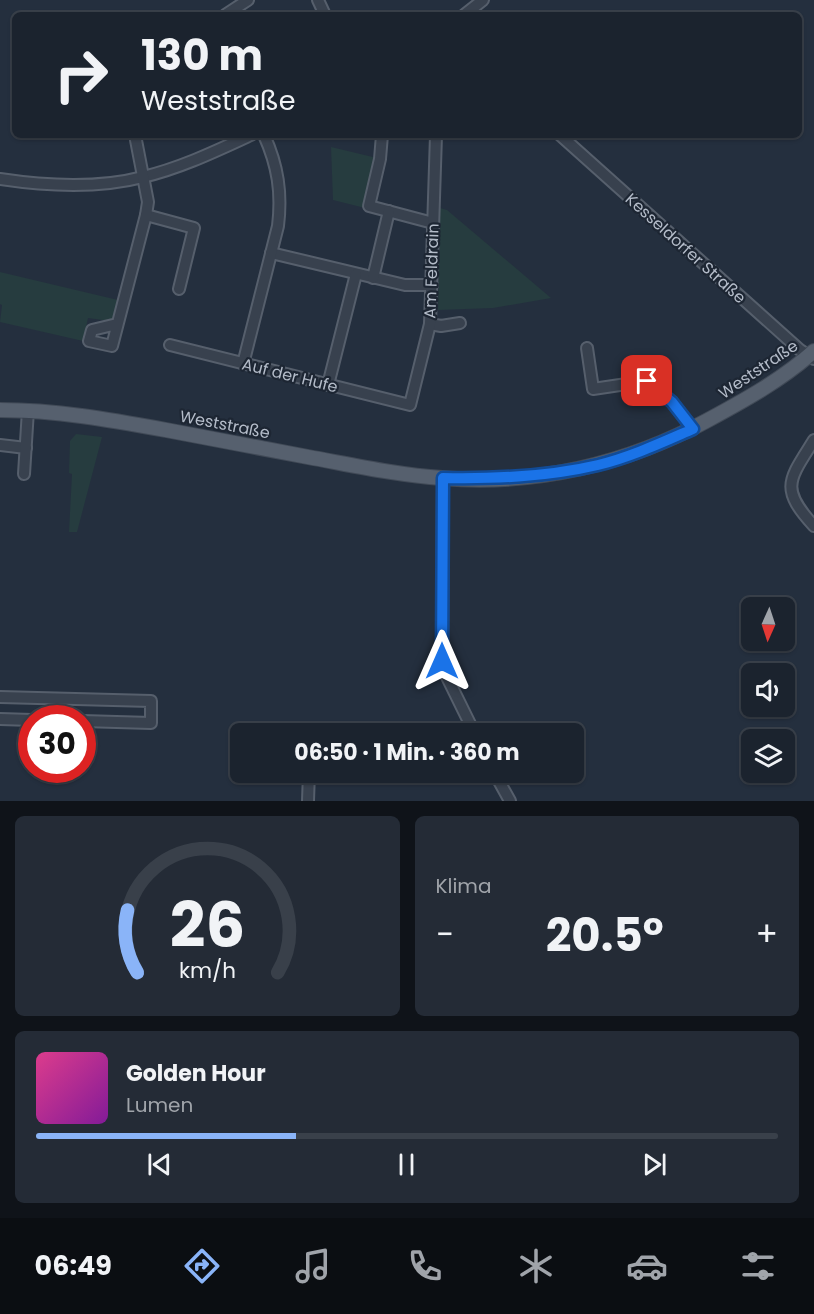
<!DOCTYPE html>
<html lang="de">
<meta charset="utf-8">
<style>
:root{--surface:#1b232e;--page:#242b36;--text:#f1f3f6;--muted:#a0a4aa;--line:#39404a;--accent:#8ab4f8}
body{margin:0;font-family:Poppins,sans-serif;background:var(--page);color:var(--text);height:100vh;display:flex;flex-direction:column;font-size:22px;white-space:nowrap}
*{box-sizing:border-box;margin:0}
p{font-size:20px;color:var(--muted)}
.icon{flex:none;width:33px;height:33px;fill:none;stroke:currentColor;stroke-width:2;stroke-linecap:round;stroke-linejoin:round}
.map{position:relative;height:801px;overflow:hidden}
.sheet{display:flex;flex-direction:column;gap:15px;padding:15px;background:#0f1319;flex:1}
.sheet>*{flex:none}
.banner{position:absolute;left:12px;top:12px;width:790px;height:126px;border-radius:9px;box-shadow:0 2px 4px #0004,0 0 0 2px var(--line);background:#1b232e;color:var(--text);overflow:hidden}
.needle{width:39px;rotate:183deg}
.buttons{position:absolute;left:741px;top:597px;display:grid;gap:12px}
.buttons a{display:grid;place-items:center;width:54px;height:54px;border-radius:9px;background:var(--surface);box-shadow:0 2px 4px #0004,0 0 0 2px var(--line);font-size:30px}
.speed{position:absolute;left:18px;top:705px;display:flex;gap:12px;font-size:30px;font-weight:700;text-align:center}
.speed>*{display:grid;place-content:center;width:78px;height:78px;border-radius:50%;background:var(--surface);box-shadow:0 2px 4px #0004,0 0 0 2px var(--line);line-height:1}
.speed .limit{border:9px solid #d22;background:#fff;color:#111}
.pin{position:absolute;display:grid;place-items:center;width:51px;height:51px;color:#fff;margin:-26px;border-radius:12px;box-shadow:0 3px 9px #0006}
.me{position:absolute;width:66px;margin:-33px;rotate:0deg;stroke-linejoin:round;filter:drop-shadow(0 0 4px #0008)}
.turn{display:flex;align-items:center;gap:21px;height:126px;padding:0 30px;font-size:27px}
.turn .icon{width:78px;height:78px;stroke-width:2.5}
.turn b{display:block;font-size:42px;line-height:51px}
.big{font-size:45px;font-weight:700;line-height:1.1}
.sheet .tile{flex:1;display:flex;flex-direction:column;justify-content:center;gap:9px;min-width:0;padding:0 21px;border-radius:9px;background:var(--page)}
.sheet .dial{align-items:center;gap:0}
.dial svg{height:156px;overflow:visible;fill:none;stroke:var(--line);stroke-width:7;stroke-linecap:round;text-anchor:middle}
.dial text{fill:var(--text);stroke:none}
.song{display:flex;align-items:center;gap:18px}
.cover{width:72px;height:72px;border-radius:9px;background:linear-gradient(135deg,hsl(330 70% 55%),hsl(290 70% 35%))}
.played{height:6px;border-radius:3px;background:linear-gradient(90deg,var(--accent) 35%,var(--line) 35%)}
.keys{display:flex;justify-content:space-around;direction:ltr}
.heat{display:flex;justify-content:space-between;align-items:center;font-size:33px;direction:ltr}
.sheet .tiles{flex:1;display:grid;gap:15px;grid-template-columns:1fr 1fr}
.tile:last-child{grid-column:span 2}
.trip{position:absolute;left:230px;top:723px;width:354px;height:60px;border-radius:9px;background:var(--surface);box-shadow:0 2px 4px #0004,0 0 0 2px var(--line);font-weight:700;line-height:60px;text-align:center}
.dock{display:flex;height:96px;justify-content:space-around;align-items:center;background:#0b0e12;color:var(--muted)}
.dock .icon{width:42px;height:42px}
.dock .current{color:var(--accent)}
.dock b{font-size:27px;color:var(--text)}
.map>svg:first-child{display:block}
.green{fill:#263c3f}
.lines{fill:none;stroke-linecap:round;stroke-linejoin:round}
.minor-casing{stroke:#565f6c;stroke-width:14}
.major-casing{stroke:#414a57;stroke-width:16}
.minor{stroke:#38414e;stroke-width:10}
.major{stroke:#56606e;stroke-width:14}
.route-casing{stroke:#114b97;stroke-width:15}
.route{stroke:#1a73e8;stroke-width:10}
.labels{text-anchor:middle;stroke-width:4.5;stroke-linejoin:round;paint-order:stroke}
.street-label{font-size:16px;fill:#b4bcc9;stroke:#1d2633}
</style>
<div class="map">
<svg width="814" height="801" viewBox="0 0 814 801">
<rect width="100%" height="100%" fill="#242f3e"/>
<!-- green -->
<g class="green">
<path d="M331,147l46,11 -12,50 -32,-8z"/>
<path d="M440,208l7,2 104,88 -58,10 -55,2z"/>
<path d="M0,272l118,28 -5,18 -3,3 -22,-3 -5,23 -83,-19 2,-17 -2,-1z"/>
<path d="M76,434l26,3 -25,95h-8l3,-58 -3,-1 1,-32z"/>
</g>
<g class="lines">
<!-- minor casing -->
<g class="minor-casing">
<g id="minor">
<path d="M318,0l7,15"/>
<path d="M225,15l23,-15"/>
<path d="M464,15l19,-15"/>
<path d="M382,135l-2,24 -11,47 64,17"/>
<path d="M560,135l240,215 14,9"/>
<path d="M0,179c46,7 97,10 143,-2 38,-9 73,-26 108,-42"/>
<path d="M146,215l48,13 -15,61"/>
<path d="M271,253l134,32h27"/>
<path d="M373,278l16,-67"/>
<path d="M117,324l-25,6 -3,11 23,5 34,-131 2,-13 -13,-67"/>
<path d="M430,324l11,2 19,-3"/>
<path d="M170,345l240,60 20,-81 6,-189"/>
<path d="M587,348l6,41 54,-8 25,21 21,27"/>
<path d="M243,364l35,-138c4,-33 0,-60 -14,-91"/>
<path d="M328,385l28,-111"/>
<path d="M814,440c-25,40 -35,48 0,86"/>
<path d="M0,445l26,3"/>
<path d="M24,474l4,-64"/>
<path d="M443,479l-1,182 2,10 31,63"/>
<path d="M0,697l151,4v22l-69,-2"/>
<path d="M0,719l32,1"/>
<path d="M494,772l16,29"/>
<path d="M308,801l1,-29"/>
</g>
</g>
<!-- major casing -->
<g class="major-casing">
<path id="major" d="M0,410c56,0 111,10 166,20 47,9 95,18 142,27 44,8 89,18 134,21 92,8 186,-14 266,-58 37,-20 75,-41 106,-69"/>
</g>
<!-- minor -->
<use href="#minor" class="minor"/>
<!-- major -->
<use href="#major" class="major"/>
</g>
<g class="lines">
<!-- route casing -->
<g class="route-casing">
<path id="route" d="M442,661l1,-183c53,1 104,-1 155,-13 33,-8 65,-23 95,-36l-21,-27 -25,-21"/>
</g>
<!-- route -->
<use href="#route" class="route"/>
</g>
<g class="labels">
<!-- street labels -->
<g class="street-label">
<text transform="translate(686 248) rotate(42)" y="6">Kesseldorfer Straße</text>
<text transform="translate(431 271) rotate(-88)" y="6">Am Feldrain</text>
<text transform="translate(758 369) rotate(-34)" y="6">Weststraße</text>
<text transform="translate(290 375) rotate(14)" y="6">Auf der Hufe</text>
<text transform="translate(225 424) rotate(11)" y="6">Weststraße</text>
</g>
</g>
</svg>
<div class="buttons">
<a><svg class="needle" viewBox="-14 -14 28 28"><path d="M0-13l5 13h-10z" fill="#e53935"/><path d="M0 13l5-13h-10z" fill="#a0a4aa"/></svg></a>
<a><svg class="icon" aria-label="sound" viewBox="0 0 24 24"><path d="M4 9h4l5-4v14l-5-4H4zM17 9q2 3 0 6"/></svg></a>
<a><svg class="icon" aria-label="layers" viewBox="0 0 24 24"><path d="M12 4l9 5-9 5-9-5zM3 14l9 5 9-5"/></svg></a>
</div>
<div class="speed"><div class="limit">30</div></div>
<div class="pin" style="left:647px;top:381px;background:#d93025"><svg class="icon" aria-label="arrive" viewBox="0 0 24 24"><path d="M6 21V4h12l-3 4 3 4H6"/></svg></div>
<svg class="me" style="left:442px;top:661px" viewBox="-20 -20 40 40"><path d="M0-17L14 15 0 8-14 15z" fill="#1a73e8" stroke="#fff" stroke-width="4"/></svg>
<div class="trip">06:50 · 1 Min. · 360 m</div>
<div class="banner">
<div class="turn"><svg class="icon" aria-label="right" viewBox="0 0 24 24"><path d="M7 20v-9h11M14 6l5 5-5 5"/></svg><div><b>130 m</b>Weststraße</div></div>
</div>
</div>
<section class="sheet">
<div class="tiles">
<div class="tile dial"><svg viewBox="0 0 100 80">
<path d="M14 69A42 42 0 1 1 86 69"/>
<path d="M14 69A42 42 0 0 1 9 37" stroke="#8ab4f8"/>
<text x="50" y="56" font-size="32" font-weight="700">26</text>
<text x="50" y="72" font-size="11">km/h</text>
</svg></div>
<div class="tile"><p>Klima</p>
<div class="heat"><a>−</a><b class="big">20.5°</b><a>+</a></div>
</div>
<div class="tile">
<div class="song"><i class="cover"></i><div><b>Golden Hour</b><p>Lumen</p></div></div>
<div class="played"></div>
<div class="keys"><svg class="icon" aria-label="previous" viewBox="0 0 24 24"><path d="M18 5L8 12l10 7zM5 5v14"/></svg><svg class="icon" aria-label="pause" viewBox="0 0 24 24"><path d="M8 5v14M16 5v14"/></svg><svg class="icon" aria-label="next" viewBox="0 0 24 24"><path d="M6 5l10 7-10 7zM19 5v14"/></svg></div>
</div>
</div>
</section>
<nav class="dock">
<b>06:49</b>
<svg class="icon current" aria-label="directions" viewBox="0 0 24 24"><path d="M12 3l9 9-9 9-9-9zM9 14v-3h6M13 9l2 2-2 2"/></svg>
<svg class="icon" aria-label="music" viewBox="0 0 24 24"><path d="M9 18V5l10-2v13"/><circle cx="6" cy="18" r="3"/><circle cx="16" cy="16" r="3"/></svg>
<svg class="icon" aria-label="phone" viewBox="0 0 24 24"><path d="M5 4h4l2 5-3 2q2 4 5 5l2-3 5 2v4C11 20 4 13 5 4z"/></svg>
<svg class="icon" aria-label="climate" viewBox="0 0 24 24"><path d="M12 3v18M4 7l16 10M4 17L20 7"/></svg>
<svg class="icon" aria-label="car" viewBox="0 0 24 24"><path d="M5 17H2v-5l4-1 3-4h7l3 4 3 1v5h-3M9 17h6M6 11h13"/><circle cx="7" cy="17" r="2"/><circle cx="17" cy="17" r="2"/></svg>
<svg class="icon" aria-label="filters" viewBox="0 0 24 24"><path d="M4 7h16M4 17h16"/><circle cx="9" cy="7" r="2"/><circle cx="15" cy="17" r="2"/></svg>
</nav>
